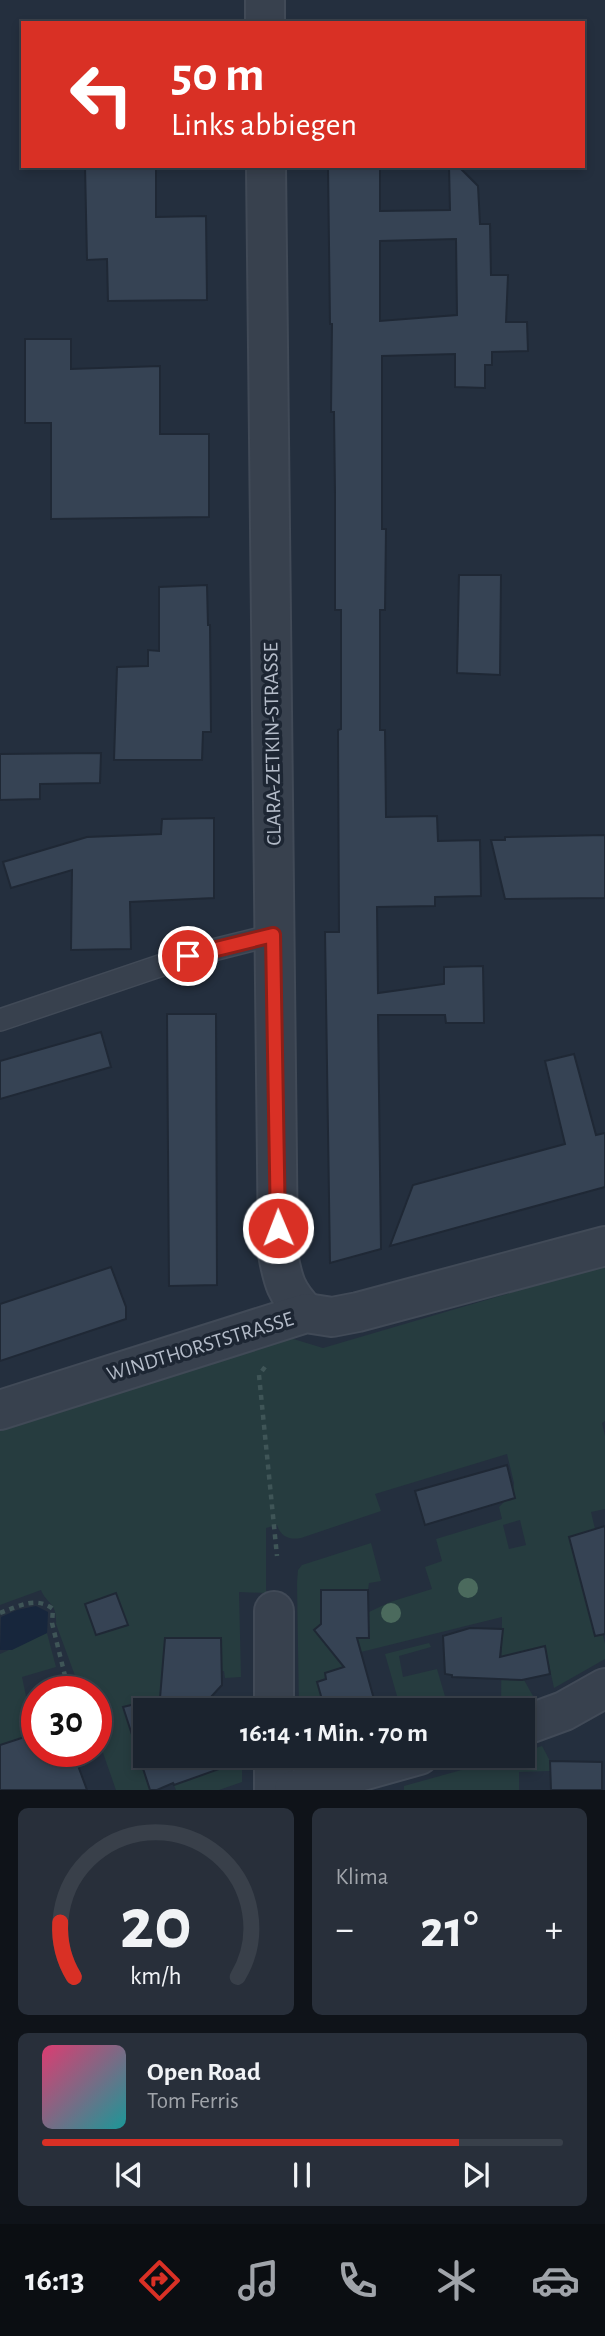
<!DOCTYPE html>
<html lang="de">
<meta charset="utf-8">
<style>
:root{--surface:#1b232e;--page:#282f3a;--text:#f1f3f6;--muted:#a0a4aa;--line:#39404a;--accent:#d93025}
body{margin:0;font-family:"Alegreya Sans",sans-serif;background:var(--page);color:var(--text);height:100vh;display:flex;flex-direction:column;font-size:26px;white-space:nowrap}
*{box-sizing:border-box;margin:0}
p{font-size:23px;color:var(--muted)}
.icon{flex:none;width:38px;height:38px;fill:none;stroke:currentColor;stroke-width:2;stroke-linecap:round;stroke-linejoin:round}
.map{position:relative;height:1790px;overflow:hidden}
.panel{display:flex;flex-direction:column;gap:18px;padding:18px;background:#0f1319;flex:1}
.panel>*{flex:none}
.banner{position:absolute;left:21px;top:21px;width:564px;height:147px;border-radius:0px;box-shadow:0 4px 10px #0003,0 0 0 2px var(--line);background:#d93025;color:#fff;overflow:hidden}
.speed{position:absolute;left:21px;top:1676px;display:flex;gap:14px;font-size:35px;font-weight:700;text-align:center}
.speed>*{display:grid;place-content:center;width:91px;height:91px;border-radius:50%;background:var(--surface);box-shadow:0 4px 10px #0003,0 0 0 2px var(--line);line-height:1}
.speed .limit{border:10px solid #d22;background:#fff;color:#111}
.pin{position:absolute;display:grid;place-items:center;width:60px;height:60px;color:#fff;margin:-30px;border:4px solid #fff;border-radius:50%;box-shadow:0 2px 7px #0007}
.me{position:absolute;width:77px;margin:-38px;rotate:359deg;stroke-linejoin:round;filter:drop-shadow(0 0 5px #0008)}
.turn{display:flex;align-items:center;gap:24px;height:147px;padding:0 35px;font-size:32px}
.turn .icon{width:91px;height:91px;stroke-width:2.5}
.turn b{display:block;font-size:49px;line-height:60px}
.big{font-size:52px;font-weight:700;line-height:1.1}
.panel .tile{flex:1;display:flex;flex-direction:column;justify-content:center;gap:10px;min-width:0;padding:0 24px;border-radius:10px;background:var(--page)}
.panel .dial{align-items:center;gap:0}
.dial svg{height:182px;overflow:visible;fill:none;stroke:var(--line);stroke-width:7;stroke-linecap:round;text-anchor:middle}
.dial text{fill:var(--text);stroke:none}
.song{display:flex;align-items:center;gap:21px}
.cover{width:84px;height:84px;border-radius:10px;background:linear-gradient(135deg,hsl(340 70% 55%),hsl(180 70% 35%))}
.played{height:7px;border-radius:4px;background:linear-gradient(90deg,var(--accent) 80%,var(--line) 80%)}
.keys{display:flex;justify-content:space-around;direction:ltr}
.heat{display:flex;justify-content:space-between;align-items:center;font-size:38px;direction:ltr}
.panel .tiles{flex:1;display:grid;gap:18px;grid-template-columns:1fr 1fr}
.tile:last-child{grid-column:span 2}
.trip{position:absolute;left:133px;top:1698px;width:402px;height:70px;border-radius:0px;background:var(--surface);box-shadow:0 4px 10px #0003,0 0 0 2px var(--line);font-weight:700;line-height:70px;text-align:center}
.menu{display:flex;height:112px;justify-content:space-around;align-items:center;background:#0b0e12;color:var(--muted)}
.menu .icon{width:49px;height:49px}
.menu .current{color:var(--accent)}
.menu b{font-size:32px;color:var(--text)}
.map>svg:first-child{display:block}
.green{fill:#263c3f;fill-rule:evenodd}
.water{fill:#17263c}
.building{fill:#364354;stroke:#1f2835;stroke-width:2;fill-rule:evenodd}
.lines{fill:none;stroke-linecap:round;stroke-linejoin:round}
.lane-casing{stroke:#414a57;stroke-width:24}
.street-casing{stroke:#414a57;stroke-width:42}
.path{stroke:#3f5557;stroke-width:4.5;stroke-dasharray:5 5;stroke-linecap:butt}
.lane{stroke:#38414e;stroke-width:21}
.street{stroke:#38414e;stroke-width:38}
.tree{fill:#4b6a5d}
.route-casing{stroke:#8d1f18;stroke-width:18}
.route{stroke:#d93025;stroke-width:12}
.labels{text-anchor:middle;stroke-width:7;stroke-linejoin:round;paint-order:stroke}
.street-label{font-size:21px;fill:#b4bcc9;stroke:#1d2633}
</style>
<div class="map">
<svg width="605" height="1790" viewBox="0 0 605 1790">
<rect width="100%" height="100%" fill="#242f3e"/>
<!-- green -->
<g class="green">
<path d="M605,1265v156l-3,2 3,13v73l-14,3 4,17 -26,8 16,60h8l12,47v15l-51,29 -9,-42 -26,6 5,28 9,16 -32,9 1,-88 -149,37v9l-28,10 1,6 -9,3 8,28h-26l-2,-127 1,-13 4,-5 69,-22 10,38 -12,2 -1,7h-47v34l-3,3v8l17,3h33l1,-26 21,-10 42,-13 -7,-22 17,-6 -6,-22 66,-20 -3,-12 14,-14 1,-10 -7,-29 -132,40 6,17 -80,27c-12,2 -20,-1 -24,-13l-11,3v65l-27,-1 2,85 -16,1 -1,-7h-3v-33h-47l7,54 -58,15 10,27 12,-4v25h15l-20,8 10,27h-34l-20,-57v-41h-15l-25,-68c1,-22 -8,-18 -15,-34l-41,15v-180l277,-91 46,14zM520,1520l6,25 -17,4 -6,-24z"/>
<path d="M47,1633l9,34 -34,10 4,19 11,4v33l-7,2 6,18 -36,9v-108z"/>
<path d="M429,1643l2,4 -32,9 4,21 34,-8 12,41h-48l-16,-56z"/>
<path d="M542,1746l8,15v10l-31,1v18h-115v-4l111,-31h8v-3z"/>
<path d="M220,1755h22v27l-23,8h-43l-2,-5 46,-17 -2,-12z"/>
</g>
<!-- water -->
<path class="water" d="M36,1606l12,6 -1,21 -35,17h-12l1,-33 16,-7z"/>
<!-- building -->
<g class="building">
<path d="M85,166h71v51l50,-1 1,84 -99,1 -1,-42 -20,1z"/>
<path d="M328,166h52v45l70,-1 -1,-44h9l20,20 2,38h10l1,51h17l-2,47h21l1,29 -36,1v13h-7v23l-30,-1v-33l-73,2v173h4l-1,81h-5v120h5l1,87 51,-1 1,25 42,-1 1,56 -46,1v9l-58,1 1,86 66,-9v-17l39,-1 1,57h-38l-1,-8h-67l3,234 -51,14 -5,-331h14l-1,-202 3,-1v-119h-6v-117l-1,-81h-3l1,-88h-2zM456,239l1,76 -77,6v-80z"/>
<path d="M25,339h46v30l89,-3v68h49v83l-158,2v-96h-26z"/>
<path d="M459,575h42l-1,100 -43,-2z"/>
<path d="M207,585l1,40h2l1,107h-8l-1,28h-88l3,-93 31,-1v-16l11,1v-64z"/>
<path d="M101,753l-1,30 -60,1v15l-40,1v-46z"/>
<path d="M214,818v80l-84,4 1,47 -60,1 1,-80 -61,18 -8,-26 84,-25 74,-3 1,-15z"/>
<path d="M605,835v63l-100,1 -14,-59h14v-3z"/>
<path d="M167,1014h49l1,271 -48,1z"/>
<path d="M101,1032l10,35 -111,32v-38z"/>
<path d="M574,1054l22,81 9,-2v54l-215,59 23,-61 152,-41 -20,-83z"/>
<path d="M111,1267l15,40v12l-126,42v-57z"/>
<path d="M507,1465l8,33 -90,27 -10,-34z"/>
<path d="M605,1526v108l-10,2 -26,-99z"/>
<path d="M321,1590h47l1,48h-12l20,72h-52l-8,-28 9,-3 -1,-6 19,-6 -30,-37 7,-6z"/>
<path d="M116,1593l12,32 -32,10 -11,-31z"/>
<path d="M470,1628l33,1 -3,28 45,-11 5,28 -28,6 -70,-3v-2l-7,-1 -2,-38z"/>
<path d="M165,1638h56l1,47 -23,25h-54v45h72l5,13 -48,17 -1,-2 -16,7h-7l-27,-83 37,-9z"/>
<path d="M37,1733v19h36l14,38h-87v-45z"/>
<path d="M550,1761l52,1v28h-51z"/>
</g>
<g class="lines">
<!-- lane casing -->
<g class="lane-casing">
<path id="lane" d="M0,1020l189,-64 84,-21"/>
</g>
<!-- street casing -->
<g class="street-casing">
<g id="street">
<path d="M265,0v23"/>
<path d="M266,166l12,1088c5,27 8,39 28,59"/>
<path d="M0,1410l306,-97 26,4 26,-5 247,-66"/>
<path d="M274,1611v99"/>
<path d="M523,1726l41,-15 41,-23"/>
<path d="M274,1755v35"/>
<path d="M294,1790l125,-35"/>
</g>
</g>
<!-- path -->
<g class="path">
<path d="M265,1367l-6,8 18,181"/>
<path d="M0,1613c19,-7 36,-17 53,-4l-1,14 17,69"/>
</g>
<!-- lane -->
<use href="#lane" class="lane"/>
<!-- street -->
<use href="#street" class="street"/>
</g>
<!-- trees -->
<g class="tree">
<circle cx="468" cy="1588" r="10"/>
<circle cx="391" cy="1613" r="10"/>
</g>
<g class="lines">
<!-- route casing -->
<g class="route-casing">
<path id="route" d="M188,956l85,-21 5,293"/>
</g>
<!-- route -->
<use href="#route" class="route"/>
</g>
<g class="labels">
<!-- street labels -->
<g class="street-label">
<text transform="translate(272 744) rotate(-91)" y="7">CLARA-ZETKIN-STRASSE</text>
<text transform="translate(200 1346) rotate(-17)" y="7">WINDTHORSTSTRASSE</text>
</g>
</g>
</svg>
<div class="speed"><div class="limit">30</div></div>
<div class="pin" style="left:188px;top:956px;background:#d93025"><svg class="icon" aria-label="arrive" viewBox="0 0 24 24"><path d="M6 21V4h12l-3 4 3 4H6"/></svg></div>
<svg class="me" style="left:278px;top:1228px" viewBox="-20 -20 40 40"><circle r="17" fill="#d93025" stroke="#fff" stroke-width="3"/><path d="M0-11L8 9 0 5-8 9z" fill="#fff"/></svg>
<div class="trip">16:14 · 1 Min. · 70 m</div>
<div class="banner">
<div class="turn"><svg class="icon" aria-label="left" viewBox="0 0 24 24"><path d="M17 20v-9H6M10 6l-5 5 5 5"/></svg><div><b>50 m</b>Links abbiegen</div></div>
</div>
</div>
<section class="panel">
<div class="tiles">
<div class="tile dial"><svg viewBox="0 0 100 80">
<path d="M14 69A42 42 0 1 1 86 69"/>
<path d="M14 69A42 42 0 0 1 8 45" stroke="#d93025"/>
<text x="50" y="56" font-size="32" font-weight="700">20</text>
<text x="50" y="72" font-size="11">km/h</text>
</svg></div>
<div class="tile"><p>Klima</p>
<div class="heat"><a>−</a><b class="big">21°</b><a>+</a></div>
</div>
<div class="tile">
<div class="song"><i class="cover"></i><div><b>Open Road</b><p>Tom Ferris</p></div></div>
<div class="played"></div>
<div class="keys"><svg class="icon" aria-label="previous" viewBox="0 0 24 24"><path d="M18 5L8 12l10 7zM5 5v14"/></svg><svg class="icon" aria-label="pause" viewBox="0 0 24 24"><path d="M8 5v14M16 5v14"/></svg><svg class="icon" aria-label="next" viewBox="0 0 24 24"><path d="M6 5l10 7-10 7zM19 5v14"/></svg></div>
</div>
</div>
</section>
<nav class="menu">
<b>16:13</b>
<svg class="icon current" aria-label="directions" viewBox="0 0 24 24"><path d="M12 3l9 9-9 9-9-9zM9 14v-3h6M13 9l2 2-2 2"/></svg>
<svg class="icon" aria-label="music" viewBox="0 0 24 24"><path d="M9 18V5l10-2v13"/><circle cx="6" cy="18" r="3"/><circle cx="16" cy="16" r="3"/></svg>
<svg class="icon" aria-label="phone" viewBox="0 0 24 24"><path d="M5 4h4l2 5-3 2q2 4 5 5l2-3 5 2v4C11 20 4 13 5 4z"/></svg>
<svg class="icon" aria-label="climate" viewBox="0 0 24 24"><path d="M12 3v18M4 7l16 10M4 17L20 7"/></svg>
<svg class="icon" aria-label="car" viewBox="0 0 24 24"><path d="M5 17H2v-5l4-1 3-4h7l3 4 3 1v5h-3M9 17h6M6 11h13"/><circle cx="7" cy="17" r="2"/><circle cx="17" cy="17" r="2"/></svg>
</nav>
